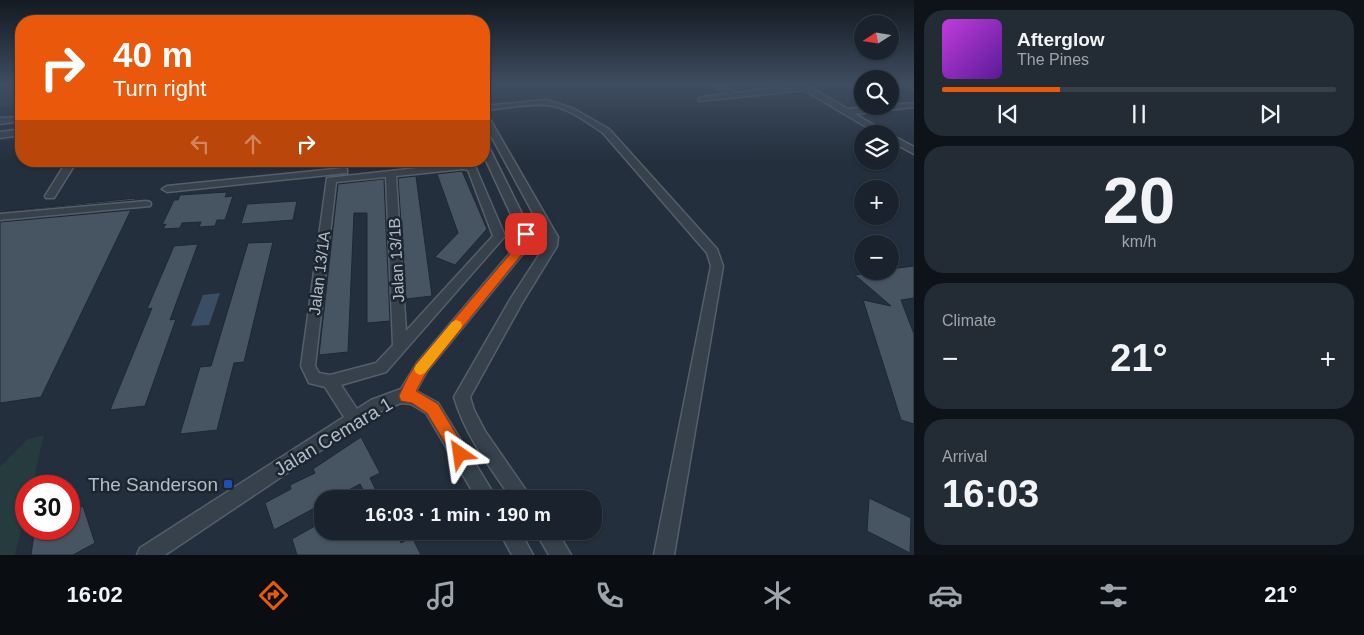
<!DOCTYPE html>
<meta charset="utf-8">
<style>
:root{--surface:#1a232d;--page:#232b35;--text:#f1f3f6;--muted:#9fa4aa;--line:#384049;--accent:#ea580c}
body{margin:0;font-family:Helvetica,sans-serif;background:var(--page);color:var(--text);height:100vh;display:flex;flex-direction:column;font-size:19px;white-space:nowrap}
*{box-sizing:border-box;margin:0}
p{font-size:16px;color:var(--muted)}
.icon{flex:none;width:28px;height:28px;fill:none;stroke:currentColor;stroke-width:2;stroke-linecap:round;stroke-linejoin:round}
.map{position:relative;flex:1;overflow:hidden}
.side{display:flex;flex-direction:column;gap:10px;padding:10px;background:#0e1319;width:450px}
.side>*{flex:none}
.banner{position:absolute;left:15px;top:15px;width:475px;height:152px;border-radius:20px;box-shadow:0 1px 4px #0004,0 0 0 1px var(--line);background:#ea580c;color:#fff;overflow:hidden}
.needle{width:32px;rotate:258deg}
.buttons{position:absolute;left:854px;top:15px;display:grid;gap:10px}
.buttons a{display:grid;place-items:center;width:45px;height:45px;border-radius:50%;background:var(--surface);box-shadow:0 1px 4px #0004,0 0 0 1px var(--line);font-size:25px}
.speed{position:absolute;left:15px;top:475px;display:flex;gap:10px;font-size:25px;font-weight:700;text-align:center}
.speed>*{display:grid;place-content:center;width:65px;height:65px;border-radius:50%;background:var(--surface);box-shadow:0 1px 4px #0004,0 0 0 1px var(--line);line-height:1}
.speed .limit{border:8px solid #d22;background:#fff;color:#111}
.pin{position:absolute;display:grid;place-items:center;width:42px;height:42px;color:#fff;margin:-21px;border-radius:10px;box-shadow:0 2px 8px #0006}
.me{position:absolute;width:55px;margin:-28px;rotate:328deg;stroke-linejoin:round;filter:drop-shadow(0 0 4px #0008)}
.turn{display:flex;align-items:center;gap:18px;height:105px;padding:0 15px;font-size:22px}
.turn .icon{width:65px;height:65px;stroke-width:2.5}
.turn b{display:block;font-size:35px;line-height:42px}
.lanes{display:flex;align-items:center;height:48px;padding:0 15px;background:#0003;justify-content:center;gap:25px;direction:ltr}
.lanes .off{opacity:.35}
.big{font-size:38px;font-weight:600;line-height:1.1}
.side .widget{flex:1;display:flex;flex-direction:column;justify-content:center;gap:8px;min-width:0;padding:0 18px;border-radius:20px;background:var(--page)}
.side .dial{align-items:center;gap:0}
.dial b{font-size:65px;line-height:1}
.song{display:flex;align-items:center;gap:15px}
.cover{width:60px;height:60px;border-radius:8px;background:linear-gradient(135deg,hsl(290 70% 55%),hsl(270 70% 35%))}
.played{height:5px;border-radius:2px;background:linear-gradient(90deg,var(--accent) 30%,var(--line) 30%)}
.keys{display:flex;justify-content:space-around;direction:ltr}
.heat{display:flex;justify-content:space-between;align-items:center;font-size:28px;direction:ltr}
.trip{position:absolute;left:314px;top:490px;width:288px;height:50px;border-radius:20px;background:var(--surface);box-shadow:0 1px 4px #0004,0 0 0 1px var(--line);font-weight:600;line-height:50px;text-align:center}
.tabs{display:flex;height:80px;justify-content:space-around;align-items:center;background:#0a0e12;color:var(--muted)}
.tabs .icon{width:35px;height:35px}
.tabs .active{color:var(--accent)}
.tabs b{font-size:22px;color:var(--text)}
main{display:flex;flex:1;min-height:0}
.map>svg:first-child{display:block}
.green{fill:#253b3d}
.water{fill:#394e65}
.building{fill:#475562;stroke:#1e2833}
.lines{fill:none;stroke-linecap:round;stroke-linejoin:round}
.minor-casing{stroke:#555f6a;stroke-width:3}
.minor{fill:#37414c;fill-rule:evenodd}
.route{fill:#ea580c;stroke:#983908}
.slow{fill:#f59e0b}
.transit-dot{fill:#1a4fb4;stroke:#1c2631;stroke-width:2}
.labels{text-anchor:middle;stroke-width:5;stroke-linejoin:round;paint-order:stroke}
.street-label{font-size:16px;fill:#b3bcc7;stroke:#1c2631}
.near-street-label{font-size:19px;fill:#b3bcc7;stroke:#1c2631}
.near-poi-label{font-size:19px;fill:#b3bcc7;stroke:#1c2631;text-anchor:end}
</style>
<main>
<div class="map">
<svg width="914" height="555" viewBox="0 0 914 555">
<rect width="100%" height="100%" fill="#232f3c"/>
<!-- green -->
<g class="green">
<path d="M0,84h21v20l-21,3z"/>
<path d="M44,435l-12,51h-6v23l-11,46h-15v-88l28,-28z"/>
</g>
<!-- water -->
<path class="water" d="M220,293l-11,32 -18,1 12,-31z"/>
<!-- building -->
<g class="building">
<path d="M462,171l25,58 -32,36 -20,-8 23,-24 -21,-59z"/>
<path d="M416,176l16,120 -26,3 -8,-121z"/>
<path d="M384,179l6,142 -23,2v-110h-13l-6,139 -29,3 19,-171z"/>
<path d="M227,192l-2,5 8,-1 -8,24h-8l-2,6 -16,1 2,-5 -19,1 -2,5 -17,1 3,-5 -4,1 12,-25h4l2,-5z"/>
<path d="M136,198l-1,2 -129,12 1,-1z"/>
<path d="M297,201l-4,19 -52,4 6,-20z"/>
<path d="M131,210l-90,187 -41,6v-181z"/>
<path d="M273,242l-29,120 -10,1 -17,67 -37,4 20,-67 11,-1 37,-123z"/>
<path d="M198,244l-28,76 6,-1 -31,87 -35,4 42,-102 -5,1 27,-63z"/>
<path d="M914,266v32l-13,2 13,34v90l-13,-4 -38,-120 28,6 -36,-31 35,-4v-2z"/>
<path d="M361,437l19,36 -10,5 10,21h-12l-8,-15 -28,15h-10v5l-48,26 -9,-27 26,-14 -1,-4 25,-12 -2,-4z"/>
<path d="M869,498l42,20 -1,35 -43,-22z"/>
<path d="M83,506l12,37 -22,12h-42l3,-21 10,-5h25v-15z"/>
<path d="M322,522v9h74l5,12 11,-6 9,18h-124l-5,-16z"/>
</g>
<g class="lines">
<!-- minor casing -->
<g class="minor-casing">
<g id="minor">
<path d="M711,84h9l16,9 68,-9 44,25 66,-6v4l-59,7 34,20h-11l-74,-44 -105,11 -1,-2 4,-2 25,-3z"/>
<path d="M848,84h9l5,3v5z"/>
<path d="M905,84h9v5l-9,-3z"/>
<path d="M546,100l26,8 37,21 108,120 6,17 -49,289h-20l57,-289 -4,-13 -104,-120c-16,-11 -37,-27 -56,-28 -20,-2 -43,4 -63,5v-4z"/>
<path d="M484,114l4,2 70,121 -1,9 -35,57 -52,94 4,13 11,21 47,68h-20c-23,-33 -47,-64 -58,-102l57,-99 34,-52 1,-9 -62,-114z"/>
<path d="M21,117v4l-21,3v-6z"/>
<path d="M21,129v6l-21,3v-6z"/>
<path d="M890,134l24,13v7l-24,-13z"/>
<path d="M484,144l5,3 43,87 -6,16 -99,121 -11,20 22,12 59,96h-20l-51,-86 -15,-9 -10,-1 -18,7 -23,14 -195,131h-28l3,-7 204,-131 -19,-30 -16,-4 -8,-17 26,-188 136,-15 12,3 30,70 -119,136 -45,13 16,24 14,-9 30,-11 16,-26 99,-117 4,-12 -36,-78zM463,169l5,1 25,66 -87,95 -10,-155zM386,177l7,168 -17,18 -46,12 -11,-2 -4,-7 21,-184z"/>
<path d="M67,161h10l-23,37h-8l-1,-2z"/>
<path d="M344,168l3,1v4l-180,19 -5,-3 5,-3z"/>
<path d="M146,201l4,1 1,2 -1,2 -150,14v-6z"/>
<path d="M499,531h21l13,24h-21z"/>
<path d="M535,531h22l14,24h-22z"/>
</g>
</g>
<!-- minor -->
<use href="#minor" class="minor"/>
</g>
<!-- sky -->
<linearGradient id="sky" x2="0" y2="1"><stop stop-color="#131a21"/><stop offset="0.52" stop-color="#3f4d61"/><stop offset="1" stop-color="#3f4d61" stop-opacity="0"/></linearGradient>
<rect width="914" height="162" fill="url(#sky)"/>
<!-- route -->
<path class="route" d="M526,231l5,3 -5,15 -99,122 -11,20 22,13 30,50 -2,5 -6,2 -5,-2 -28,-46 -15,-10 -11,-2 -2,-5 9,-19 9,-14 100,-117 4,-12z"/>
<!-- slow -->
<path class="slow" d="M456,320l5,2 1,3 -1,3 -36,45 -5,2 -4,-2 -2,-4 2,-4 36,-43z"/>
<!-- markers -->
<rect class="transit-dot" x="223" y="479" width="10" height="10" rx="2.5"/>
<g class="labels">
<!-- street labels -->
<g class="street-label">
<text transform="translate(396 260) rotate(-93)" y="6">Jalan 13/1B</text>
<text transform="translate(319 273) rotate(-83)" y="6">Jalan 13/1A</text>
</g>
<!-- near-street labels -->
<g class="near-street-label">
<text transform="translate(333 436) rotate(-31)" y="7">Jalan Cemara 1</text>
</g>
<!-- near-poi labels -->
<g class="near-poi-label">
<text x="218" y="491">The Sanderson</text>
</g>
</g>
</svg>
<div class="buttons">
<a><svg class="needle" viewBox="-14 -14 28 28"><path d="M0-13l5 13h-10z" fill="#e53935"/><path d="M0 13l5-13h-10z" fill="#9fa4aa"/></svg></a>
<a><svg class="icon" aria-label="search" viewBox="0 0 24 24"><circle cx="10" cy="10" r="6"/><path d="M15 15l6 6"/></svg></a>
<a><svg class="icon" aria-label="layers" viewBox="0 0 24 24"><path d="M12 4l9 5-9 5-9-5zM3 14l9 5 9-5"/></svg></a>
<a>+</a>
<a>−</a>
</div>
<div class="speed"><div class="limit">30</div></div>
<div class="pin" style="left:526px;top:234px;background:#d93025"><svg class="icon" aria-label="arrive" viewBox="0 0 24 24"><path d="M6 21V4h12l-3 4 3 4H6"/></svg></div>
<svg class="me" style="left:460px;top:454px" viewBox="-20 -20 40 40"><path d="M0-17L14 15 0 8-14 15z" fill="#ea580c" stroke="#fff" stroke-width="4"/></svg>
<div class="trip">16:03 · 1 min · 190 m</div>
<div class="banner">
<div class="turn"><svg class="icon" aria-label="right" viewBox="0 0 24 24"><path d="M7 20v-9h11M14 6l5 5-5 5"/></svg><div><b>40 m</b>Turn right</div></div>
<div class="lanes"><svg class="icon off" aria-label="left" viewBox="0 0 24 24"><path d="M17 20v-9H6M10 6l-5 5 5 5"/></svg><svg class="icon off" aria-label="ahead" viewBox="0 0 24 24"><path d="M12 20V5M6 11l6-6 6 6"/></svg><svg class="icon" aria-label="right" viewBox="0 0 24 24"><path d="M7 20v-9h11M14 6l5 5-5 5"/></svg></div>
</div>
</div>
<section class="side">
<div class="widget">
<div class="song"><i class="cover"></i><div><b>Afterglow</b><p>The Pines</p></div></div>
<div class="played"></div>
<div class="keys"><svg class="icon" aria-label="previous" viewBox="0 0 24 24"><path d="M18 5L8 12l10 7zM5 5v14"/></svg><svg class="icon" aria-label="pause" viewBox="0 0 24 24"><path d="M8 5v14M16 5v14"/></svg><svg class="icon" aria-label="next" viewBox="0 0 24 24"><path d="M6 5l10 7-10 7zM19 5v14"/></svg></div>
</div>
<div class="widget dial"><b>20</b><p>km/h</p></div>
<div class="widget"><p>Climate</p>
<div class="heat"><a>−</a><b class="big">21°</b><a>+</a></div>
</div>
<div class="widget"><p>Arrival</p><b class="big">16:03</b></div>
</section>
</main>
<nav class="tabs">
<b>16:02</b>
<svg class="icon active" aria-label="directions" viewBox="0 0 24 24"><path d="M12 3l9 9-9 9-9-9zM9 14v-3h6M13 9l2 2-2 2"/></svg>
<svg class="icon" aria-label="music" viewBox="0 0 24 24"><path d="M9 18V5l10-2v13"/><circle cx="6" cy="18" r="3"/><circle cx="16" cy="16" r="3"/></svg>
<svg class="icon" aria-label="phone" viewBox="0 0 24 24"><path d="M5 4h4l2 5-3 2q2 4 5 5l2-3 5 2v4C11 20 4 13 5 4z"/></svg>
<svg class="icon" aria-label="climate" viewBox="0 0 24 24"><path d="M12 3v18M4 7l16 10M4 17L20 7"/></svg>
<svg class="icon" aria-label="car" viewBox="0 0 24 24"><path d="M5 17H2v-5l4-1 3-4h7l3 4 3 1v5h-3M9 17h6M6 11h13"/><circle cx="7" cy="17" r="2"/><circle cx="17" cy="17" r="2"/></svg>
<svg class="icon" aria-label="filters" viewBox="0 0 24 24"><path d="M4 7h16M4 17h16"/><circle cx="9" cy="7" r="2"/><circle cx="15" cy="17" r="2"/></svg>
<b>21°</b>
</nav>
